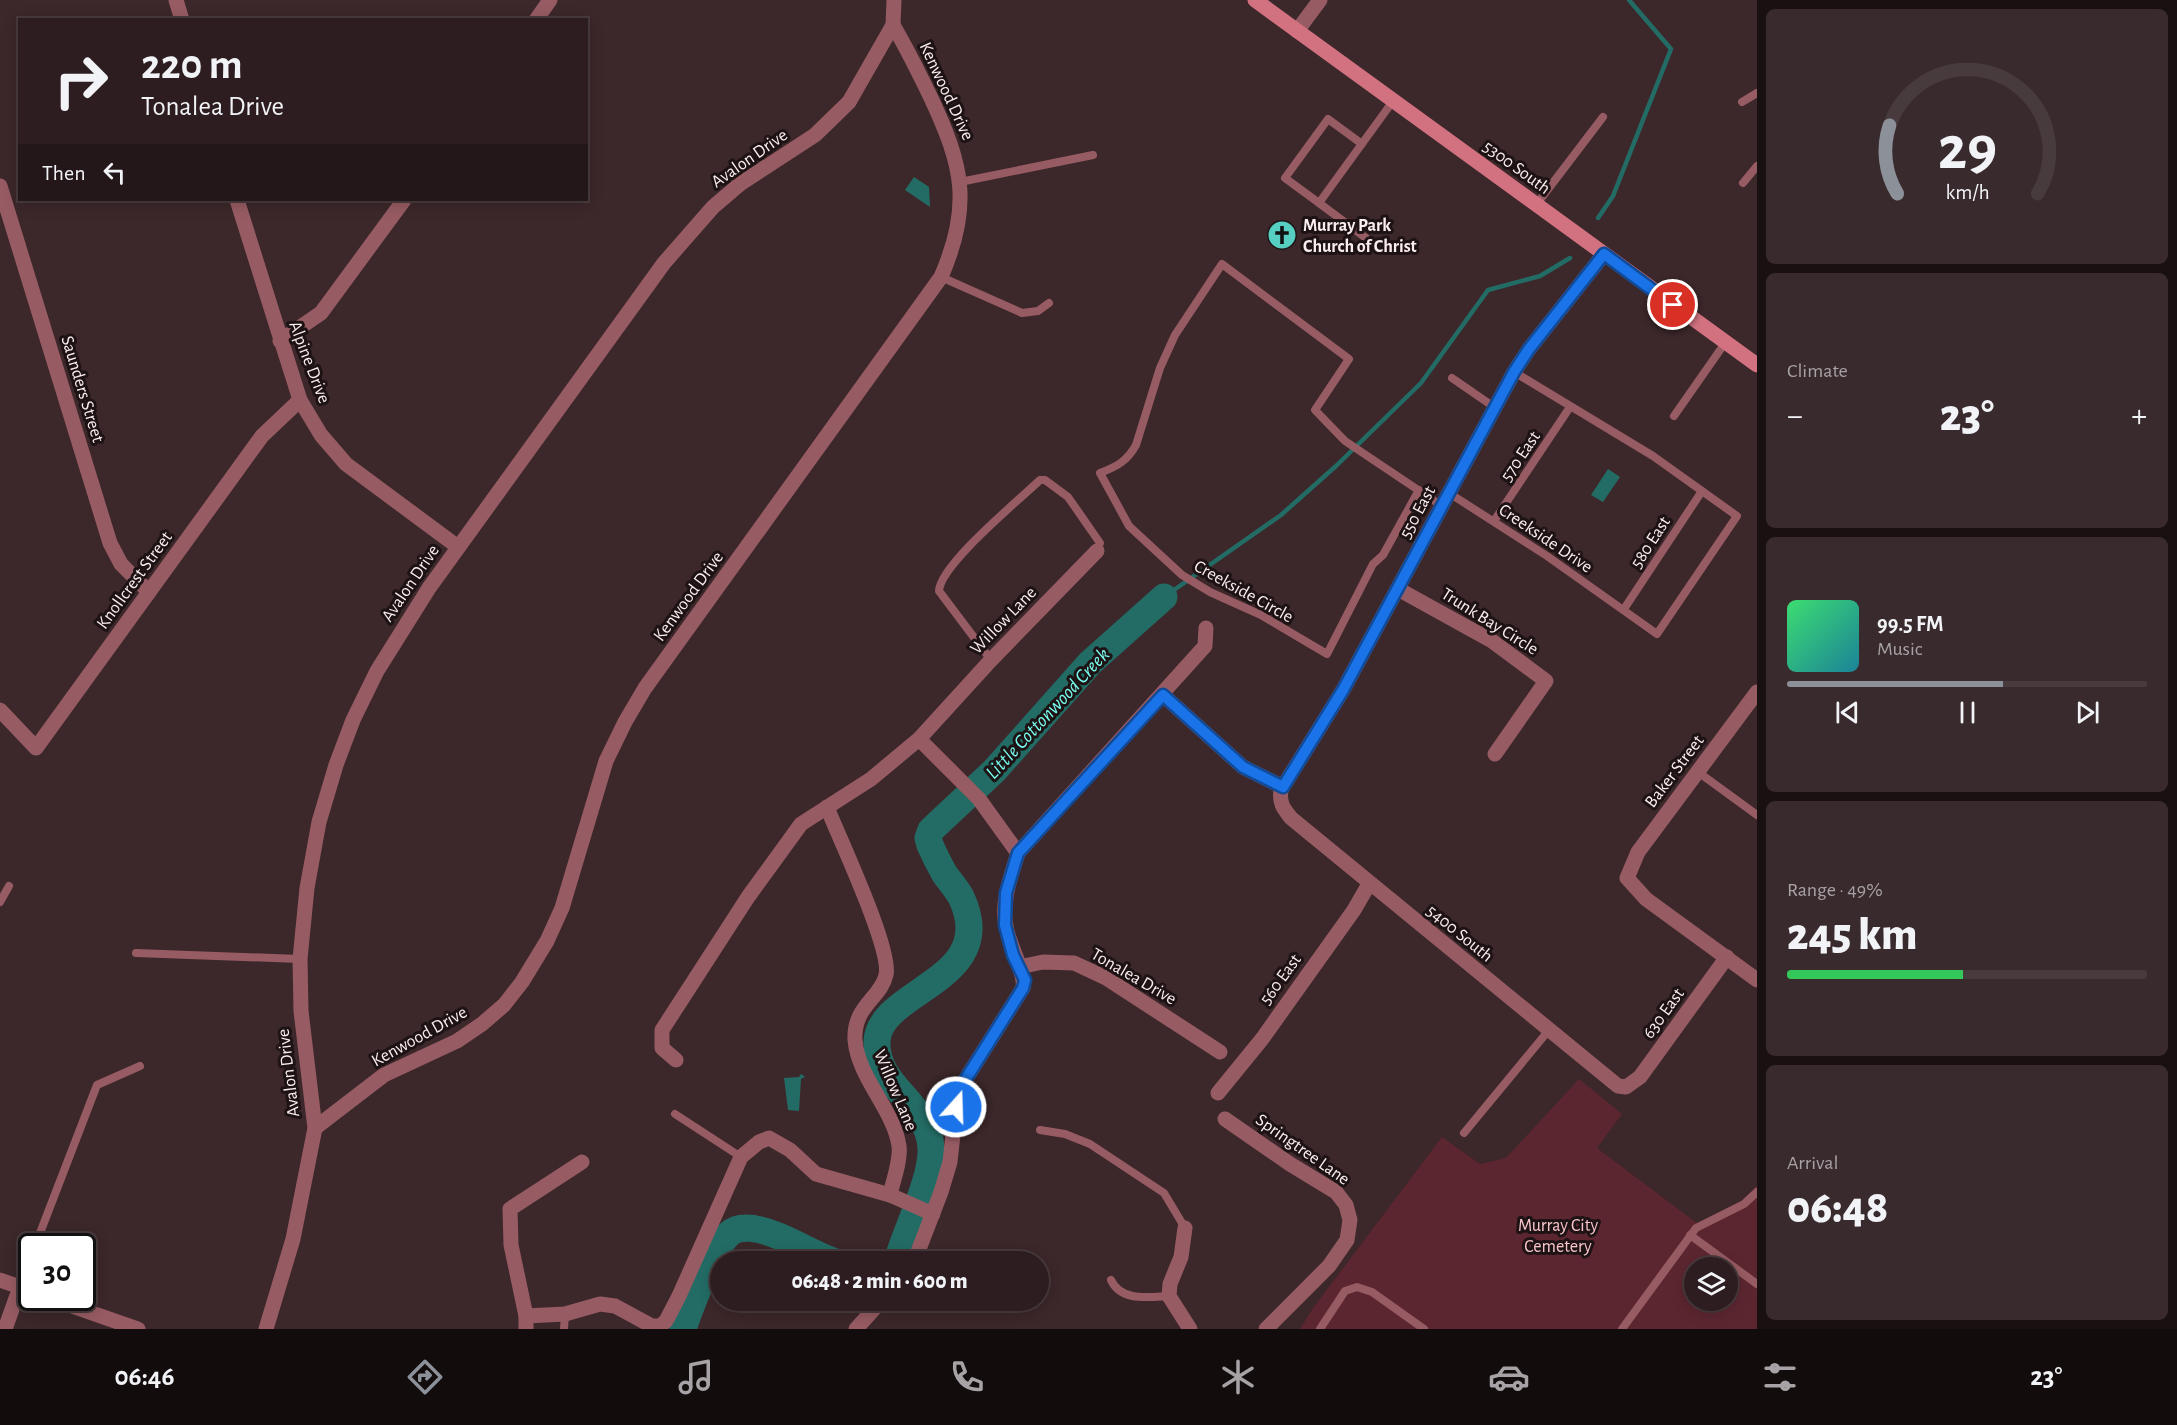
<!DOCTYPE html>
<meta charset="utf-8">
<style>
:root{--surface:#2d1d20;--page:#392a2d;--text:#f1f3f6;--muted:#a7a2a5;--line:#483b3e;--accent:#8c9099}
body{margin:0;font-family:"Alegreya Sans",sans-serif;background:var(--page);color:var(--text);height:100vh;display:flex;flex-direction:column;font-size:22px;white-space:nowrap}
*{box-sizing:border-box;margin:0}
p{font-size:20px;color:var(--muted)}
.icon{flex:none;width:33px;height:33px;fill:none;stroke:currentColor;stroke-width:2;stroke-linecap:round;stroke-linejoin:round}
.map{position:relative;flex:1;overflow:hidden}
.details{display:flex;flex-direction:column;gap:9px;padding:9px;background:#191012;width:420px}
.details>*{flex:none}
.banner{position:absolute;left:18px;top:18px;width:570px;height:183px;border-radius:0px;box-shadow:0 3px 15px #0003,0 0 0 2px var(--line);background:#2d1d20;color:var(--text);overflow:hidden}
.controls{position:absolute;left:1684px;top:1257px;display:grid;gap:12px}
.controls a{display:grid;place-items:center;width:54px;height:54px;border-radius:50%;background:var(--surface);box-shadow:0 3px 15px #0003,0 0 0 2px var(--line);font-size:30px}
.speed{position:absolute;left:18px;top:1233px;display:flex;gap:12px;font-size:30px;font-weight:700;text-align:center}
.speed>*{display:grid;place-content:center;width:78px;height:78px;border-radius:50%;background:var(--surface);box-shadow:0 3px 15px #0003,0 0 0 2px var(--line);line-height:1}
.speed .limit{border:3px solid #111;border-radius:9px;background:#fff;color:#111}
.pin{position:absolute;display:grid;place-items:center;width:51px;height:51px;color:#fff;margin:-26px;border:3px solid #fff;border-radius:50%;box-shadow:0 2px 6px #0007}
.me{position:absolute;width:66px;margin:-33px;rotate:20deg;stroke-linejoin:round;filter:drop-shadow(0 0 4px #0008)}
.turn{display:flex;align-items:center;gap:21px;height:126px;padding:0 24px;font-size:27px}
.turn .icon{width:78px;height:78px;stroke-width:2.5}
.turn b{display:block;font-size:42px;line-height:51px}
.then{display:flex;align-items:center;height:57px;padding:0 24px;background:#0003;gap:12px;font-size:22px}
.big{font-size:45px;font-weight:800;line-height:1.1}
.details .widget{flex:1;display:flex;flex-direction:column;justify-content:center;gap:9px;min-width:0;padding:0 21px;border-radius:9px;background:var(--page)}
.details .dial{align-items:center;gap:0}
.dial svg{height:156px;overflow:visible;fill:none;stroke:var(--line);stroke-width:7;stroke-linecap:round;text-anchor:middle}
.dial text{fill:var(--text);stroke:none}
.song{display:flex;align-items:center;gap:18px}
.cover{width:72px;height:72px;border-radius:9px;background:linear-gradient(135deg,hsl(140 70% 55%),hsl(190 70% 35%))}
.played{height:6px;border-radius:3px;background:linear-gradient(90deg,var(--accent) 60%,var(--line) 60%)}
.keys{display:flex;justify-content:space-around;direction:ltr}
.heat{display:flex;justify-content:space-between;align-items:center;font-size:33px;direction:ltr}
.charge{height:9px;border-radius:4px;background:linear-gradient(90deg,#34c759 49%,var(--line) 0)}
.trip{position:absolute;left:710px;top:1251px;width:339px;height:60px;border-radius:30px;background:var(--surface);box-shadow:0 3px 15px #0003,0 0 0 2px var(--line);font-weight:800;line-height:60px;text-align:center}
.tabs{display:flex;height:96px;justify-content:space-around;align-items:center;background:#120c0d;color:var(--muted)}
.tabs .icon{width:42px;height:42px}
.tabs .on{color:var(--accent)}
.tabs b{font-size:27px;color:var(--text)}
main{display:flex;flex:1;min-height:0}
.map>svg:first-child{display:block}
.green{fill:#5c2630;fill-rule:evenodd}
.water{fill:#236c65}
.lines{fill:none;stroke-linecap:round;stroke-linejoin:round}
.stream{stroke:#236c65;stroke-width:4.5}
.river{stroke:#236c65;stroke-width:27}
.service{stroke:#975b63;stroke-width:8}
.minor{stroke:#975b63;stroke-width:15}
.tertiary{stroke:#975b63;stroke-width:15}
.secondary{stroke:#d27280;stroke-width:15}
.route-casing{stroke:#114b97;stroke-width:15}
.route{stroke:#1a73e8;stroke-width:10}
.labels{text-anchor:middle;stroke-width:6;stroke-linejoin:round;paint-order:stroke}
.street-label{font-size:18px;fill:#fcedef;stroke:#1d1314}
.poi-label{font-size:18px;font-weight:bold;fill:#fcedef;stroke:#1d1314;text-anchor:start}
.park-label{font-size:18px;fill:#f9c5ca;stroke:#1d1314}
.water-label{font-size:20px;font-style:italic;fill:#79fef1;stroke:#1d1314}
</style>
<main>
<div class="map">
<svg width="1757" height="1329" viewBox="0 0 1757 1329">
<rect width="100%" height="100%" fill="#3c272a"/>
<!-- green -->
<path class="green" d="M1579,1079l43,35 -25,34 101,76 41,-20 18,-19v144h-457l13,-21 129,-171 38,27 26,-6zM1695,1268h33v32h-33z"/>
<!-- water -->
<g class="water">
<path d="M914,177l15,10 1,20 -25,-17z"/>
<path d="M1608,469l12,8 -17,25 -12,-7z"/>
<path d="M801,1074l4,3 -4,2 -2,32 -11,-1 -4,-32 15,-1z"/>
</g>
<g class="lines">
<!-- stream -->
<g class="stream">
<path d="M1598,218l15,-22 58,-147 -42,-49"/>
<path d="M1164,597l117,-82 55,-49 85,-83 67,-93 52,-14 30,-18"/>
</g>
<!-- river -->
<g class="river">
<path d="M894,1262l5,-7c9,-29 34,-79 32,-108 -3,-45 -56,-60 -54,-106 3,-52 122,-60 85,-142 -4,-9 -12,-17 -18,-26 -5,-9 -10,-19 -14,-28l-2,-7 3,-8 63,-59 96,-108 74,-66"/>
<path d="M683,1329c7,-21 30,-81 46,-95 11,-10 31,-5 44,0 21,7 41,21 63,28"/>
</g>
<!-- service -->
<g class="service">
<path d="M1742,102l15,-9"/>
<path d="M960,182l133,-27"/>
<path d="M1743,183l14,-17"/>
<path d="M1319,203l-34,-25 43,-59 34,25"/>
<path d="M1536,205l67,-88"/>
<path d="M1366,238l-47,-35 74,-102"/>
<path d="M941,277l81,36 16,-2 11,-8"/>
<path d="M1452,378l42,29"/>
<path d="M1674,416l51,-73"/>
<path d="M1419,490l-36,65 -10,9 -46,90 -66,-39 -51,-23 -28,-17 -53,-49 -29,-53c18,-7 27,-12 36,-28l24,-77 15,-33 47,-71 127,95 -34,51 30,31 97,65"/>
<path d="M1449,493l98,63 110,78 80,-118 -84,-60 -139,-84"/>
<path d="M1494,521l76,-114"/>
<path d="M1624,609l78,-118"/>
<path d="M991,660l-52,-69c1,-26 79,-90 101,-111h5l23,17 32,46 -3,8"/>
<path d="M1698,772l59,43"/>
<path d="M0,902l9,-16"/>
<path d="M136,953l164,6"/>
<path d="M675,1114l66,43"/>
<path d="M1040,1130l25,4 25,10 74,49 21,35"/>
<path d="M1464,1133l85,-103"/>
<path d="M1690,1235l67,49"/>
<path d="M35,1246l62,-161 43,-19"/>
<path d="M1111,1280c10,22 38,17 58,16"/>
<path d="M20,1287l12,-32"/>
<path d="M564,1329l1,-15"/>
<path d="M1320,1329l25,-38 12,-4 15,5 52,37"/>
<path d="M1622,1329l74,-101 48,-24 13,-12"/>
</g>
<!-- minor -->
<g class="minor">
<path d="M176,0l6,20"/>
<path d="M536,20l14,-20"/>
<path d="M1297,31l23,-31"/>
<path d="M0,186l110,357 11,21 28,28"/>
<path d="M237,200l63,200 21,35 25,29 112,83"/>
<path d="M1604,254l-75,95 -15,23 -171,318 -62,100c-2,13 2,18 10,28l327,268 8,1 14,-10 87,-120"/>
<path d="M280,341l41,-28 83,-113"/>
<path d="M1398,589l94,52 54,40 -51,73"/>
<path d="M1757,692l-119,160 -11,26 19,21 111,81"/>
<path d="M1163,695l80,72 40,20"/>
<path d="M0,710l36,38 226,-312 38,-36"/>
<path d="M919,739l60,60 39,54"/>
<path d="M1019,967l24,-5 31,1 32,15 114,74"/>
<path d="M676,1060l-14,-12v-18l86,-133 53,-73 70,-45 48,-40 72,-79 106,-109"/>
<path d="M1218,1093l44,-54 92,-129 15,-26"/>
<path d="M1225,1119l65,45 46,28 10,13 4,15 -3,20 -18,26 -63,63"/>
<path d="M315,1128l69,-53 73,-34 25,-17 22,-19 18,-23 25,-41 15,-33 44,-147 19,-39 20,-34 296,-411c31,-71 22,-111 -10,-179 -12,-25 -24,-49 -38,-73"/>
<path d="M890,1195l43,19"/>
<path d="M1185,1228l-4,29 -11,27 -1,12 21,33"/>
<path d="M914,1262l27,-70 9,-30 6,-55 6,-22 61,-97c3,-16 -14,-42 -17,-62 -5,-25 5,-49 12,-73l187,-207 1,-18"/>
<path d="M526,1316l39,-2 35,-10 15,2 37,20h8l6,-5 13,-25 62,-139 18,-15 10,-4 21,12 26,24 74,21c3,-14 11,-35 9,-49 -5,-36 -41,-68 -44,-106 -2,-34 26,-42 31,-65 6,-26 -47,-137 -59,-168"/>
<path d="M266,1329l27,-90 22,-111 -14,-117 -1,-52 7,-71 12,-66 17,-57 17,-45 24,-49 52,-83 235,-325 49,-56 27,-23 75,-49 34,-33 44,-77 1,-25"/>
<path d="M526,1329v-13l-15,-71 -1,-36 72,-47"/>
<path d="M856,1329l26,-29"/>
</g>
<!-- tertiary -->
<g class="tertiary">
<path d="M0,1280l32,11"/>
<path d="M49,1298l89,31"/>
<path d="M5,1329l15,-42"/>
</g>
<!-- secondary -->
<path class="secondary" d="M1255,0l502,365"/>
</g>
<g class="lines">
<!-- route casing -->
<g class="route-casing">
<path id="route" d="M956,1107l6,-22 61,-97 2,-8 -12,-25 -8,-30 1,-32 12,-40 145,-158 80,72 40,20 60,-97 171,-318 15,-23 75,-95 69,51"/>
</g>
<!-- route -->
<use href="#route" class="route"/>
</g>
<!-- icons -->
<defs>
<g id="church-disc" transform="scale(1.5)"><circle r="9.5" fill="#57cec2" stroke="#1d1314"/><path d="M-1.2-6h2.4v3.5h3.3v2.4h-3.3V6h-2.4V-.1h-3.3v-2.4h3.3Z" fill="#111"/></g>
</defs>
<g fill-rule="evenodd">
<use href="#church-disc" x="1282" y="235"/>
</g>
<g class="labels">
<!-- street labels -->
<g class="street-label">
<text transform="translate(947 91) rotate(65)" y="6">Kenwood Drive</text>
<text transform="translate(749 158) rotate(-35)" y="6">Avalon Drive</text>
<text transform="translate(1517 167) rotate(36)" y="6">5300 South</text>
<text transform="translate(310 362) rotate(69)" y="6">Alpine Drive</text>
<text transform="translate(83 389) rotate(73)" y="6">Saunders Street</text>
<text transform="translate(1520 456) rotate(-56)" y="6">570 East</text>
<text transform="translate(1417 512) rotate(-62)" y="6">550 East</text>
<text transform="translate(1546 538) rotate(34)" y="6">Creekside Drive</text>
<text transform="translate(1650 542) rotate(-57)" y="6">580 East</text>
<text transform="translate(134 580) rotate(-54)" y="6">Knollcrest Street</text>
<text transform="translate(410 583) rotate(-56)" y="6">Avalon Drive</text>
<text transform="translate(1244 591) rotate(29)" y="6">Creekside Circle</text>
<text transform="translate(688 596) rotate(-54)" y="6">Kenwood Drive</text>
<text transform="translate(1003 620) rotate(-46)" y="6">Willow Lane</text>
<text transform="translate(1490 621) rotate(32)" y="6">Trunk Bay Circle</text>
<text transform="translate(1674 771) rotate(-53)" y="6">Baker Street</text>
<text transform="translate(1460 933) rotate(39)" y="6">5400 South</text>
<text transform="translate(1134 976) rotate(30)" y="6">Tonalea Drive</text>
<text transform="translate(1280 979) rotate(-54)" y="6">560 East</text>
<text transform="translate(1663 1013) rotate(-54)" y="6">630 East</text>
<text transform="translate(419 1036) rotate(-29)" y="6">Kenwood Drive</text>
<text transform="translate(288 1073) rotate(-97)" y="6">Avalon Drive</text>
<text transform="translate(896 1090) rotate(67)" y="6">Willow Lane</text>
<text transform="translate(1303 1149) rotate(35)" y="6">Springtree Lane</text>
</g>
<!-- poi labels -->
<g class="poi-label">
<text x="1303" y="231">Murray Park<tspan x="1303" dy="21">Church of Christ</tspan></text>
</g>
<!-- park labels -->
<g class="park-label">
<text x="1558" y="1231">Murray City<tspan x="1558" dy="21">Cemetery</tspan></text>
</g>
<!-- water labels -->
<g class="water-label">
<text transform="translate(1047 713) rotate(-47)" y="7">Little Cottonwood Creek</text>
</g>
</g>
</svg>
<div class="controls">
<a><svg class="icon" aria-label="layers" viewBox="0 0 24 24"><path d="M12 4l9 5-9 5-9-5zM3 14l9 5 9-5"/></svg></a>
</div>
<div class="speed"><div class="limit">30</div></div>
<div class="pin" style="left:1673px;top:305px;background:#d93025"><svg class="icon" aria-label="arrive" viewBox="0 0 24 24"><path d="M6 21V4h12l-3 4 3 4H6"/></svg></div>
<svg class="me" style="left:956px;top:1107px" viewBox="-20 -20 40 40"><circle r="17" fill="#1a73e8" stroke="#fff" stroke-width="3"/><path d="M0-11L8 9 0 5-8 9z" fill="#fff"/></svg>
<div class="trip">06:48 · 2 min · 600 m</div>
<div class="banner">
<div class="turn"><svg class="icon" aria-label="right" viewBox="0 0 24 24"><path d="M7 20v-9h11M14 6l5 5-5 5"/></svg><div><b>220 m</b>Tonalea Drive</div></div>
<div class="then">Then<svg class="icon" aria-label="left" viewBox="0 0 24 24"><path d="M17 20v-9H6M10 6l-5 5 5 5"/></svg></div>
</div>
</div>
<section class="details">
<div class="widget dial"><svg viewBox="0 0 100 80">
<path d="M14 69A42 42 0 1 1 86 69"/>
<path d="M14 69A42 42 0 0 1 10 34" stroke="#8c9099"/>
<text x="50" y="56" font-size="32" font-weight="700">29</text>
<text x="50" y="72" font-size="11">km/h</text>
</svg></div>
<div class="widget"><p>Climate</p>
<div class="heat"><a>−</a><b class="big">23°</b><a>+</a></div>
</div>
<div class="widget">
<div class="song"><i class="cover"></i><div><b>99.5 FM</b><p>Music</p></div></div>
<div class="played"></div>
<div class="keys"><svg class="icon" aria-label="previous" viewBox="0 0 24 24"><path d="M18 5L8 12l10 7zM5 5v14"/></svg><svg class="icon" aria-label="pause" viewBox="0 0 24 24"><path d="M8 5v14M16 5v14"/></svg><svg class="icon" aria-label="next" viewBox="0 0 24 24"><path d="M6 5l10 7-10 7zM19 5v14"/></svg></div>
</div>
<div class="widget"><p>Range · 49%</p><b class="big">245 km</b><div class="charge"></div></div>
<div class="widget"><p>Arrival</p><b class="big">06:48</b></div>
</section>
</main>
<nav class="tabs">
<b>06:46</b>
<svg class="icon on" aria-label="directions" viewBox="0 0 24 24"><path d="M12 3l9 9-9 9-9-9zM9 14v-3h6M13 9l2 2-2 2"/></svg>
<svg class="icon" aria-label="music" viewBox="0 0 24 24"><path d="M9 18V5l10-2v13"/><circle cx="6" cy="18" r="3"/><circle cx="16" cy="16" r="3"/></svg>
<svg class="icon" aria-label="phone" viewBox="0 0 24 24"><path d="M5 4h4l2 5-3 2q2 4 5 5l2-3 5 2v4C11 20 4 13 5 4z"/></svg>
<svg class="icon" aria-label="climate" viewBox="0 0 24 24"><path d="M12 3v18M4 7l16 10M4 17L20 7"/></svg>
<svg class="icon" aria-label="car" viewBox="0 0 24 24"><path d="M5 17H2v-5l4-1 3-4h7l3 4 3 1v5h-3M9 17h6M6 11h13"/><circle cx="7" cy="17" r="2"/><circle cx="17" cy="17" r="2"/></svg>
<svg class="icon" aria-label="filters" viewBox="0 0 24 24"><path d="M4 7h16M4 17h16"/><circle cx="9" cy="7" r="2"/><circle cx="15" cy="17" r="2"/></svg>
<b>23°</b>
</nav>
